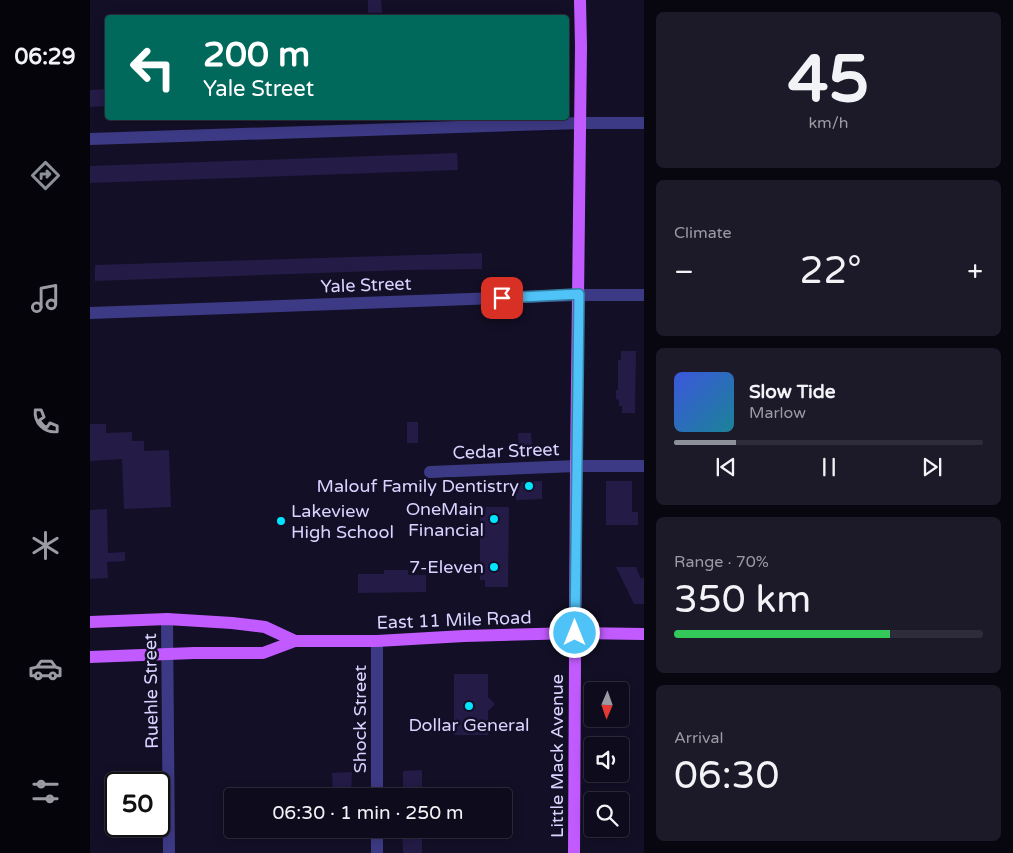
<!DOCTYPE html>
<meta charset="utf-8">
<style>
:root{--surface:#0e0b1c;--page:#1c1929;--text:#f1f3f6;--muted:#9b9ba3;--line:#2e2b3b;--accent:#8c9099}
body{margin:0;font-family:"Varela Round",sans-serif;background:var(--page);color:var(--text);height:100vh;display:flex;flex-direction:column;font-size:19px;white-space:nowrap}
*{box-sizing:border-box;margin:0}
p{font-size:16px;color:var(--muted)}
.icon{flex:none;width:28px;height:28px;fill:none;stroke:currentColor;stroke-width:2;stroke-linecap:round;stroke-linejoin:round}
.map{position:relative;flex:1;overflow:hidden}
.drawer{display:flex;flex-direction:column;gap:12px;padding:12px;background:#08060f;width:369px}
.drawer>*{flex:none}
.hud{position:absolute;left:15px;top:15px;width:464px;height:105px;border-radius:5px;box-shadow:0 2px 12px #0003,0 0 0 1px var(--line);background:#00695c;color:#fff;overflow:hidden}
.needle{width:32px;rotate:182deg}
.fabs{position:absolute;left:494px;top:682px;display:grid;gap:10px}
.fabs a{display:grid;place-items:center;width:45px;height:45px;border-radius:5px;background:var(--surface);box-shadow:0 2px 12px #0003,0 0 0 1px var(--line);font-size:25px}
.speed{position:absolute;left:15px;top:772px;display:flex;gap:10px;font-size:25px;font-weight:700;text-align:center}
.speed>*{display:grid;place-content:center;width:65px;height:65px;border-radius:50%;background:var(--surface);box-shadow:0 2px 12px #0003,0 0 0 1px var(--line);line-height:1}
.speed .limit{border:2px solid #111;border-radius:8px;background:#fff;color:#111}
.pin{position:absolute;display:grid;place-items:center;width:42px;height:42px;color:#fff;margin:-21px;border-radius:10px;box-shadow:0 2px 8px #0006}
.me{position:absolute;width:55px;margin:-28px;rotate:0deg;stroke-linejoin:round;filter:drop-shadow(0 0 4px #0008)}
.turn{display:flex;align-items:center;gap:18px;height:105px;padding:0 15px;font-size:22px}
.turn .icon{width:65px;height:65px;stroke-width:2.5}
.turn b{display:block;font-size:35px;line-height:42px}
.big{font-size:38px;font-weight:600;line-height:1.1}
.drawer .tile{flex:1;display:flex;flex-direction:column;justify-content:center;gap:8px;min-width:0;padding:0 18px;border-radius:8px;background:var(--page)}
.drawer .dial{align-items:center;gap:0}
.dial b{font-size:65px;line-height:1}
.song{display:flex;align-items:center;gap:15px}
.cover{width:60px;height:60px;border-radius:8px;background:linear-gradient(135deg,hsl(230 70% 55%),hsl(190 70% 35%))}
.played{height:5px;border-radius:2px;background:linear-gradient(90deg,var(--accent) 20%,var(--line) 20%)}
.keys{display:flex;justify-content:space-around;direction:ltr}
.heat{display:flex;justify-content:space-between;align-items:center;font-size:28px;direction:ltr}
.charge{height:8px;border-radius:4px;background:linear-gradient(90deg,#34c759 70%,var(--line) 0)}
.trip{position:absolute;left:134px;top:788px;width:288px;height:50px;border-radius:5px;background:var(--surface);box-shadow:0 2px 12px #0003,0 0 0 1px var(--line);font-weight:600;line-height:50px;text-align:center}
main{display:flex;flex:1;min-height:0}
.menu{display:flex;flex-direction:column;width:90px;justify-content:space-around;align-items:center;background:#06040b;color:var(--muted)}
.menu .icon{width:35px;height:35px}
.menu .active{color:var(--accent)}
.menu b{font-size:22px;color:var(--text)}
.map>svg:first-child{display:block}
.building{fill:#241b47}
.lines{fill:none;stroke-linecap:round;stroke-linejoin:round}
.minor{stroke:#3d3a85;stroke-width:12}
.major{stroke:#c25bff;stroke-width:12}
.route-casing{stroke:#337fa1;stroke-width:12}
.route{stroke:#4fc3f7;stroke-width:9}
.poi-dot{fill:#00e5ff;stroke:#130f26;stroke-width:2}
.labels{text-anchor:middle;stroke-width:5;stroke-linejoin:round;paint-order:stroke}
.street-label{font-size:18px;fill:#d9d4ff;stroke:#130f26}
.poi-label{font-size:18px;fill:#d9d4ff;stroke:#130f26;text-anchor:end}
</style>
<main>
<nav class="menu">
<b>06:29</b>
<svg class="icon active" aria-label="directions" viewBox="0 0 24 24"><path d="M12 3l9 9-9 9-9-9zM9 14v-3h6M13 9l2 2-2 2"/></svg>
<svg class="icon" aria-label="music" viewBox="0 0 24 24"><path d="M9 18V5l10-2v13"/><circle cx="6" cy="18" r="3"/><circle cx="16" cy="16" r="3"/></svg>
<svg class="icon" aria-label="phone" viewBox="0 0 24 24"><path d="M5 4h4l2 5-3 2q2 4 5 5l2-3 5 2v4C11 20 4 13 5 4z"/></svg>
<svg class="icon" aria-label="climate" viewBox="0 0 24 24"><path d="M12 3v18M4 7l16 10M4 17L20 7"/></svg>
<svg class="icon" aria-label="car" viewBox="0 0 24 24"><path d="M5 17H2v-5l4-1 3-4h7l3 4 3 1v5h-3M9 17h6M6 11h13"/><circle cx="7" cy="17" r="2"/><circle cx="17" cy="17" r="2"/></svg>
<svg class="icon" aria-label="filters" viewBox="0 0 24 24"><path d="M4 7h16M4 17h16"/><circle cx="9" cy="7" r="2"/><circle cx="15" cy="17" r="2"/></svg>
</nav>
<div class="map">
<svg width="555" height="853" viewBox="0 0 555 853">
<rect width="100%" height="100%" fill="#130f26"/>
<!-- building -->
<g class="building">
<path d="M278,0h13l1,13h-14z"/>
<path d="M17,89l1,17 -18,1v-17z"/>
<path d="M367,153l1,17 -368,13v-17z"/>
<path d="M392,253v16l-78,1 -309,11v-16z"/>
<path d="M531,351h15l-1,62h-13v-7h-3v-6l-3,-1v-9h2v-30h3z"/>
<rect x="317" y="422" width="11" height="21"/>
<path d="M0,424h16v9l26,-1v9h12v10l25,-1 2,57 -47,2 -2,-50 -32,2z"/>
<path d="M428,433h13l1,14 -13,1z"/>
<path d="M452,481v18l-26,1v-18z"/>
<path d="M516,481h26v31h6v13h-32z"/>
<path d="M396,507h23l-1,80h-23v-7h-5v-67h5z"/>
<path d="M17,509l1,44 17,-1v9l-18,1 1,16 -18,1v-69z"/>
<path d="M526,567h20l5,12 4,-3v28h-11z"/>
<path d="M294,570h24v5h18v17l-68,1v-19h26z"/>
<path d="M364,674h34v23l7,7 -7,7v24h-34z"/>
<path d="M332,770v19l-19,1v-19z"/>
<path d="M262,772l-1,24h-18l-1,-23z"/>
<path d="M242,829h19l1,9 -20,1z"/>
<path d="M312,829h20v24h-19z"/>
</g>
<g class="lines">
<!-- minor -->
<g class="minor">
<path d="M0,139l490,-16h65"/>
<path d="M0,313l489,-18h66"/>
<path d="M340,472l146,-6h69"/>
<path d="M77,619l2,234"/>
<path d="M287,796v-155"/>
<path d="M287,853v-24"/>
</g>
<!-- major -->
<g class="major">
<path d="M0,622l77,-3 65,4 33,4 30,14"/>
<path d="M0,657l104,-4h69l32,-12h82l87,-5 111,-3 70,1"/>
<path d="M484,853l2,-387 5,-420 -1,-46"/>
</g>
</g>
<g class="lines">
<!-- route casing -->
<g class="route-casing">
<path id="route" d="M412,298l77,-4 -4,339"/>
</g>
<!-- route -->
<use href="#route" class="route"/>
</g>
<!-- markers -->
<g class="poi-dot">
<circle cx="439" cy="486" r="5"/>
<circle cx="404" cy="519" r="5"/>
<circle cx="191" cy="521" r="5"/>
<circle cx="404" cy="567" r="5"/>
<circle cx="379" cy="706" r="5"/>
</g>
<g class="labels">
<!-- street labels -->
<g class="street-label">
<text transform="translate(276 285) rotate(-2)" y="6">Yale Street</text>
<text transform="translate(416 451) rotate(-2)" y="6">Cedar Street</text>
<text transform="translate(364 620) rotate(-2)" y="6">East 11 Mile Road</text>
<text transform="translate(61 691) rotate(-91)" y="6">Ruehle Street</text>
<text transform="translate(270 719) rotate(-90)" y="6">Shock Street</text>
<text transform="translate(467 756) rotate(-90)" y="6">Little Mack Avenue</text>
</g>
<!-- poi labels -->
<g class="poi-label">
<text x="429" y="492">Malouf Family Dentistry</text>
<text x="394" y="515">OneMain<tspan x="394" dy="21">Financial</tspan></text>
<text x="201" y="517" text-anchor="start">Lakeview<tspan x="201" dy="21">High School</tspan></text>
<text x="394" y="573">7-Eleven</text>
<text x="379" y="731" text-anchor="middle">Dollar General</text>
</g>
</g>
</svg>
<div class="fabs">
<a><svg class="needle" viewBox="-14 -14 28 28"><path d="M0-13l5 13h-10z" fill="#e53935"/><path d="M0 13l5-13h-10z" fill="#9b9ba3"/></svg></a>
<a><svg class="icon" aria-label="sound" viewBox="0 0 24 24"><path d="M4 9h4l5-4v14l-5-4H4zM17 9q2 3 0 6"/></svg></a>
<a><svg class="icon" aria-label="search" viewBox="0 0 24 24"><circle cx="10" cy="10" r="6"/><path d="M15 15l6 6"/></svg></a>
</div>
<div class="speed"><div class="limit">50</div></div>
<div class="pin" style="left:412px;top:298px;background:#d93025"><svg class="icon" aria-label="arrive" viewBox="0 0 24 24"><path d="M6 21V4h12l-3 4 3 4H6"/></svg></div>
<svg class="me" style="left:485px;top:633px" viewBox="-20 -20 40 40"><circle r="17" fill="#4fc3f7" stroke="#fff" stroke-width="3"/><path d="M0-11L8 9 0 5-8 9z" fill="#fff"/></svg>
<div class="trip">06:30 · 1 min · 250 m</div>
<div class="hud">
<div class="turn"><svg class="icon" aria-label="left" viewBox="0 0 24 24"><path d="M17 20v-9H6M10 6l-5 5 5 5"/></svg><div><b>200 m</b>Yale Street</div></div>
</div>
</div>
<section class="drawer">
<div class="tile dial"><b>45</b><p>km/h</p></div>
<div class="tile"><p>Climate</p>
<div class="heat"><a>−</a><b class="big">22°</b><a>+</a></div>
</div>
<div class="tile">
<div class="song"><i class="cover"></i><div><b>Slow Tide</b><p>Marlow</p></div></div>
<div class="played"></div>
<div class="keys"><svg class="icon" aria-label="previous" viewBox="0 0 24 24"><path d="M18 5L8 12l10 7zM5 5v14"/></svg><svg class="icon" aria-label="pause" viewBox="0 0 24 24"><path d="M8 5v14M16 5v14"/></svg><svg class="icon" aria-label="next" viewBox="0 0 24 24"><path d="M6 5l10 7-10 7zM19 5v14"/></svg></div>
</div>
<div class="tile"><p>Range · 70%</p><b class="big">350 km</b><div class="charge"></div></div>
<div class="tile"><p>Arrival</p><b class="big">06:30</b></div>
</section>
</main>
